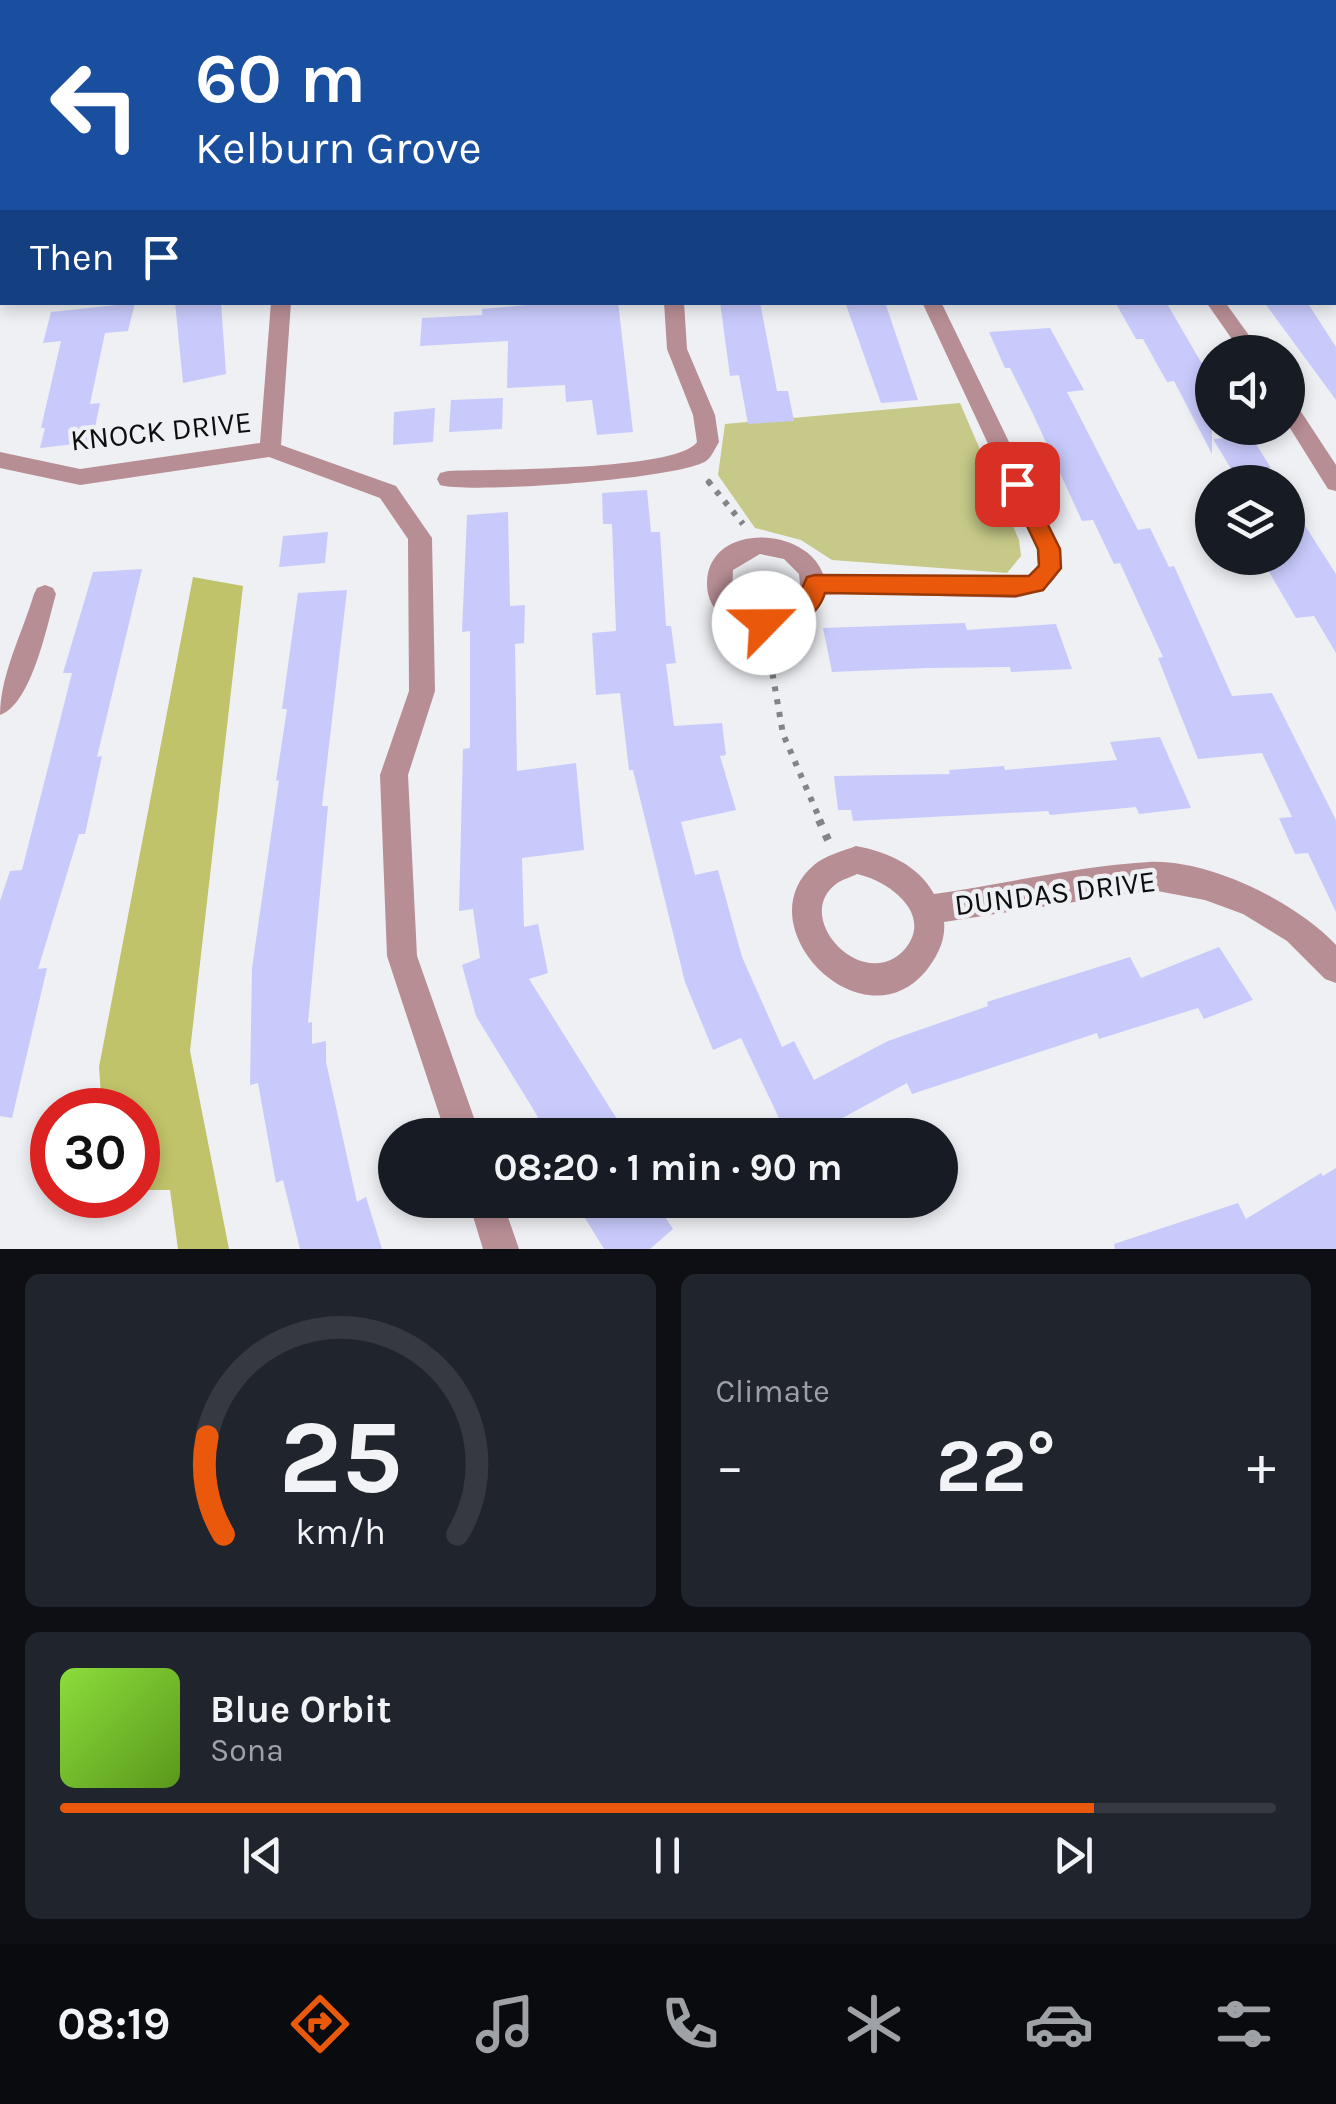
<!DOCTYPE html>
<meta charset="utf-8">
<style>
:root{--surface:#171b24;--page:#20242c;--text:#f1f3f6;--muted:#9ea1a6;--line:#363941;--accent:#ea580c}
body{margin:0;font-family:Karla,sans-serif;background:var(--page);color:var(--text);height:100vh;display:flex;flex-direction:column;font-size:38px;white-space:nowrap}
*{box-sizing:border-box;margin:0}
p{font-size:32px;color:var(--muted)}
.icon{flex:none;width:55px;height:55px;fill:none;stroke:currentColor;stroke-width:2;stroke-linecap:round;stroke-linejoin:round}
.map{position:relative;height:1249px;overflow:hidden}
.details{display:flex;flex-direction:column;gap:25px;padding:25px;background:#0d0f14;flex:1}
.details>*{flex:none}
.guide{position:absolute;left:0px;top:0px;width:1338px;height:305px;box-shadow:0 5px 15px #0003;background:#1a4fa0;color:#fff;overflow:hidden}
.controls{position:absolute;left:1195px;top:335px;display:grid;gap:20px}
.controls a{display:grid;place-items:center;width:110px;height:110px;border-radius:50%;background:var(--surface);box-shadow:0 5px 15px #0003;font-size:50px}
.speed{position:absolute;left:30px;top:1088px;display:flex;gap:20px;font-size:50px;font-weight:700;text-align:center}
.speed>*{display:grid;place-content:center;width:130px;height:130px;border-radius:50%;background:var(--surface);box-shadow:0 5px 15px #0003;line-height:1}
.speed .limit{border:15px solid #d22;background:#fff;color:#111}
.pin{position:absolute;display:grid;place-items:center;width:85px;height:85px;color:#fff;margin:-42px;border-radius:20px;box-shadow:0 5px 15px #0006}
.me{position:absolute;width:110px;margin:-55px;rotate:67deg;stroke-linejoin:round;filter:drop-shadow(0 0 8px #0008)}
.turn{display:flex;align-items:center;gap:35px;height:210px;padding:0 30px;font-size:45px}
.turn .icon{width:130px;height:130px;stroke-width:2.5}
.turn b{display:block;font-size:70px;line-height:85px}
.then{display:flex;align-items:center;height:95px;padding:0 30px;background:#0003;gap:20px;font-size:38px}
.big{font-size:75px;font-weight:700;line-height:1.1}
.details .widget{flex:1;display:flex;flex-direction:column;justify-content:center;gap:15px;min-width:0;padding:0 35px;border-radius:15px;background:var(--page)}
.details .dial{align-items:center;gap:0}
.dial svg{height:260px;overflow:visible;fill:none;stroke:var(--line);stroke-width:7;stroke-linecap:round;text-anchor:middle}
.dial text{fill:var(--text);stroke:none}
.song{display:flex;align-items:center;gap:30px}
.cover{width:120px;height:120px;border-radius:15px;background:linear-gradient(135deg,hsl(90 70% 55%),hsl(90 70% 35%))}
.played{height:10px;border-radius:5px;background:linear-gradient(90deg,var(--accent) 85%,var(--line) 85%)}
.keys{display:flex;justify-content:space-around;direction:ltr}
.heat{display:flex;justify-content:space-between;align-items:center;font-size:55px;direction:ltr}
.details .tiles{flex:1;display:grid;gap:25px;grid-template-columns:1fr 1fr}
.widget:last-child{grid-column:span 2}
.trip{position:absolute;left:378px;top:1118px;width:580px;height:100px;border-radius:50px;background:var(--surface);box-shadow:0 5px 15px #0003;font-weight:700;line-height:100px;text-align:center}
.tab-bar{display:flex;height:160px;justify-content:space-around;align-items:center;background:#090b0e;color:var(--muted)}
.tab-bar .icon{width:70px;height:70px}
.tab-bar .selected{color:var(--accent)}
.tab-bar b{font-size:45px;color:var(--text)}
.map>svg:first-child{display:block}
.green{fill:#c6c987}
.forest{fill:#c0c369}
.building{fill:#c8cafb}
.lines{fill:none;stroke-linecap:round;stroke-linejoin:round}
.path-far2{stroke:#838487;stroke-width:5;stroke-dasharray:4 6;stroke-linecap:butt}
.path-far1{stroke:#838487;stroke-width:6;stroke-dasharray:5 8;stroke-linecap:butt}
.path{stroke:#838487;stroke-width:8;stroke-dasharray:6 10;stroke-linecap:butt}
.service{fill:#b78e94;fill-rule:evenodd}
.minor{fill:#b78e94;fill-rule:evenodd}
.route{fill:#ea580c;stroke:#983908;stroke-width:2.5}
.labels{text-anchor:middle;stroke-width:9;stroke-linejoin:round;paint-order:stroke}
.street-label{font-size:30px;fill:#0d0e0f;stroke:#eef0f4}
</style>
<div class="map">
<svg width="1336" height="1249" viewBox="0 0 1336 1249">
<rect width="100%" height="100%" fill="#eef0f4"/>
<!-- green -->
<path class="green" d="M960,403l59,137 2,16 -14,17 -175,-13 -31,-20 -46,-12 -37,-53 7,-51z"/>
<!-- forest -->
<path class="forest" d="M193,577l50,9 -53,465 39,198h-51l-8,-59h-32v-80h-36l-3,-43z"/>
<!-- building -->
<g class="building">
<path d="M175,302h46l5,72 -43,9z"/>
<path d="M561,302h57l15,130 -36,3 -5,-35 -26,2 -1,-17 -58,3 1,-47 -88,5 2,-28 60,-3v-6z"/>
<path d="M720,302h40l17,89h11l6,30 -46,3 -9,-49 -9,1z"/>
<path d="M845,302h40l33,98 -37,3z"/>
<path d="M1115,302h51l46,79v73l-38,-73 -7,1 -24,-43h-7z"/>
<path d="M1264,302h43l29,45v53z"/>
<path d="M135,303l-7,28 -23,2 -15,71 10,-1 -8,39 -52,6 5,-20h-4l20,-87 -18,2 8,-31z"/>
<path d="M1050,328l34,62 -17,2 71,138 12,-2 19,39 5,-1 58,130 40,-3 64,127v92l-28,-59 -13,1 -16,-36 13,-1 -30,-64 -64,6 -40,-101 5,-1 -43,-94 -6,1 -21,-44 -11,1 -49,-107 -23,-46h-5l-16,-36z"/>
<path d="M503,398l-1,31 -53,3 2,-32z"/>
<path d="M435,408l-2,34 -40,3 1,-33z"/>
<path d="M1251,436l20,32h-4l9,14h-37l-26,-43z"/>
<path d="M647,490l4,42h9l6,94h5l5,37 -10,1 8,62 48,-3 4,32 -6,1 16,54 -55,12 14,53 23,-5 24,87 40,90 12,-6 20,39 74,-39 100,-35 -1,-4 143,-45 11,21 78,-31 34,53 -49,19 -6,-11 -99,31 -2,-6 -185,61 -5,-11 -96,52h-24l-46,-97 -28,12 -28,-68 -52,-212h-4l-9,-77 -24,2 -4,-62 24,-2 -4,-107h-9l-1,-31z"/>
<path d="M1288,499l48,75v79l-22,-37 -18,2 -35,-60h27z"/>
<path d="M508,512l2,94 15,-1 -1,38 -9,1 2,127 59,-8 8,87 -62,8 2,69 14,-3 10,49 -19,6 98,156h-114l25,-18 -62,-101 -14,-51 18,-7 -7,-49 -14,2 4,-162 7,-1v-117l-8,1 5,-117z"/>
<path d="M328,532l-3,31 -46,4 4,-31z"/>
<path d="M142,569l-45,188 5,-1 -17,78h-6l-41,135 9,-1 -35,150 -12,-2v-215l10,-30 12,-1 50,-197h-9l30,-101z"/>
<path d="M347,590l-25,216h6l-20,217 4,-1v22l14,-3v21l31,140 9,-5 16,52h-82l-17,-69 -7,3 -18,-100 -8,2 2,-117 27,-188 -3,1 11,-72h-5l16,-116z"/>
<path d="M965,623l2,7 89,-6 16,45 -61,3 -1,-5 -83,1 -95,4 -9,-44z"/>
<path d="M1160,737l31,71 -52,6 -3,-7 -86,8 -2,-4 -195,10 -2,-11h-13l-4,-34 116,-2 -1,-4 55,-4 1,4 112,-10 -7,-18z"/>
<path d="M1336,1168v81h-221l-1,-5 124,-41 8,16 75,-46 2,3z"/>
<path d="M574,1200h80l19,29 -23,20h-46z"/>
</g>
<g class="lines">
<!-- path-far2 -->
<path class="path-far2" d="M707,480l3,3"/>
<!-- path-far1 -->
<g class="path-far1">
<path d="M708,481l35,43"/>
<path d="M768,648l15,86 38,88"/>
</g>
<!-- path -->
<path class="path" d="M819,820l9,20"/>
<!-- service -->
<path class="service" d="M45,585l8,3 3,6c-9,31 -24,110 -56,121 0,-40 22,-81 34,-121l3,-6z"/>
<!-- minor -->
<g class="minor">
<rect x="524" y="0" width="14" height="2"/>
<path d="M791,0h14l1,2h-14z"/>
<path d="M976,0h14l1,2h-14z"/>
<path d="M1260,0h16l1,2h-15z"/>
<path d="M2,58v10l-2,1v-10z"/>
<path d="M1335,62l1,1v10l-1,-1z"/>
<rect x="0" y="286" width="2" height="12"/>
<path d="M271,302h20l-10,143 115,41 36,52 3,153 -27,84 9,181 63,179h-34l-59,-179 -7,-181 29,-84 -1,-152 -28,-41 -111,-41 -189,28 -80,-17v-16l80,17 180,-26z"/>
<path d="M664,302h20l3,47 28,66 4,27c-4,6 -7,15 -13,19 -27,18 -235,33 -266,24l-3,-6 3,-6 8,-2c42,-2 229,0 249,-29l-4,-27 -26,-66z"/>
<path d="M922,302h19l120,247c2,33 -16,43 -46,49l-190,-5c-14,55 -120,49 -118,-11 2,-60 99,-56 116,-8l192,4 14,-2 9,-11 -1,-16zM760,554l24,5 15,15 2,20 -21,16 -26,-1 -22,-18 1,-21z"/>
<path d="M1206,302h19l36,50h-20z"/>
<path d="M1288,402l8,2 40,61v26l-8,-2 -40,-64z"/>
<path d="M856,846c32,6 62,19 78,48 71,-10 144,-28 215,-32 60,-3 147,40 187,83v38l-11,-4 -38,-38 -44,-27 -38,-14 -53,-10 -208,32c2,18 -7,35 -18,49 -65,77 -183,-46 -112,-106 10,-9 29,-14 42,-19zM857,874c32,7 77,40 48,75 -41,46 -114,-31 -69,-65 5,-4 15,-7 21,-10z"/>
<path d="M468,1200h34l17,49h-36z"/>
</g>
</g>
<!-- route -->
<path class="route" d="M1017,477l8,2 35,70 1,19 -18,22 -27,6 -191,-3c-8,26 -42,45 -69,36l-3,-6 3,-7c33,-11 37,-5 51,-39l8,-2 214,1 10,-10 -1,-17 -31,-65z"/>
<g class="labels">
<!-- street labels -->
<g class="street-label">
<text transform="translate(161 431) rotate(-6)" y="10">KNOCK DRIVE</text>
<text transform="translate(1055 893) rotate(-7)" y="10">DUNDAS DRIVE</text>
</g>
</g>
</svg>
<div class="controls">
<a><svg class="icon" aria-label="sound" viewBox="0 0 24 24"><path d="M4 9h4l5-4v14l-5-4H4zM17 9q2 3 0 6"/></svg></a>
<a><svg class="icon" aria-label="layers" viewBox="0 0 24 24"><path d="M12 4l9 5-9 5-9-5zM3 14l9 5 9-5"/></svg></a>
</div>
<div class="speed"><div class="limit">30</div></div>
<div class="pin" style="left:1017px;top:484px;background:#d93025"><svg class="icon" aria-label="arrive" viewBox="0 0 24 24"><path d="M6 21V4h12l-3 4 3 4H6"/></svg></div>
<svg class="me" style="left:764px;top:623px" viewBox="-20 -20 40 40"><circle r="19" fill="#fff"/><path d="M0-13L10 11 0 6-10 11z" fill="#ea580c"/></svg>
<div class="trip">08:20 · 1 min · 90 m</div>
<div class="guide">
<div class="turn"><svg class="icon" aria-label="left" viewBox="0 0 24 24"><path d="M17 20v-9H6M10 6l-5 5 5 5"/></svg><div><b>60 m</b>Kelburn Grove</div></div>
<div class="then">Then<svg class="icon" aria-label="arrive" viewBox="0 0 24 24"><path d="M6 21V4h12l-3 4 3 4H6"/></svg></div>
</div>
</div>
<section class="details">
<div class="tiles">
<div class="widget dial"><svg viewBox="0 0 100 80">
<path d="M14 69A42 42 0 1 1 86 69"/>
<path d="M14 69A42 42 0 0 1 9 39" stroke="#ea580c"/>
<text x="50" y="56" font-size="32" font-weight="700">25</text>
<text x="50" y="72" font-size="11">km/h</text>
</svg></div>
<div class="widget"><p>Climate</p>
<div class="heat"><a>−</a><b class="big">22°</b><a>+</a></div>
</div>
<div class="widget">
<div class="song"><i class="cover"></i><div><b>Blue Orbit</b><p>Sona</p></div></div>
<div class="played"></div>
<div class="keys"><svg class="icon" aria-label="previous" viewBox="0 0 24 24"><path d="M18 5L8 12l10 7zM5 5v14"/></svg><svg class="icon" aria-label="pause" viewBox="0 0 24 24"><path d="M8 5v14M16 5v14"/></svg><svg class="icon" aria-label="next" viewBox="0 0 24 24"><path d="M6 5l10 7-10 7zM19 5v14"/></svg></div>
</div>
</div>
</section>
<nav class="tab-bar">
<b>08:19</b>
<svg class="icon selected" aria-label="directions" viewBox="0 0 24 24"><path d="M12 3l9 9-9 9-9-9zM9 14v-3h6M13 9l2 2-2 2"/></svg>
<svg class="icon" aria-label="music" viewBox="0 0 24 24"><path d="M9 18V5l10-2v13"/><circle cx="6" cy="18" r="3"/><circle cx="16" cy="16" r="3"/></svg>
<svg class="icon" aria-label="phone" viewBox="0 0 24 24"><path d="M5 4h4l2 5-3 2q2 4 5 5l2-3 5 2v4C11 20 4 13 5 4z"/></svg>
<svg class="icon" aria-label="climate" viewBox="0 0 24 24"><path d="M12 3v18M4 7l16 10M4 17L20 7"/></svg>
<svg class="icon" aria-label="car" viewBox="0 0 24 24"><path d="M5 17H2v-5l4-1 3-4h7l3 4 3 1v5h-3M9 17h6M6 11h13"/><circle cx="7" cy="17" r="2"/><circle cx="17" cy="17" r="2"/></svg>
<svg class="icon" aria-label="filters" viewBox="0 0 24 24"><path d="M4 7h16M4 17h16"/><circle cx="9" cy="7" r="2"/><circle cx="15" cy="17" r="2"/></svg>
</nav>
